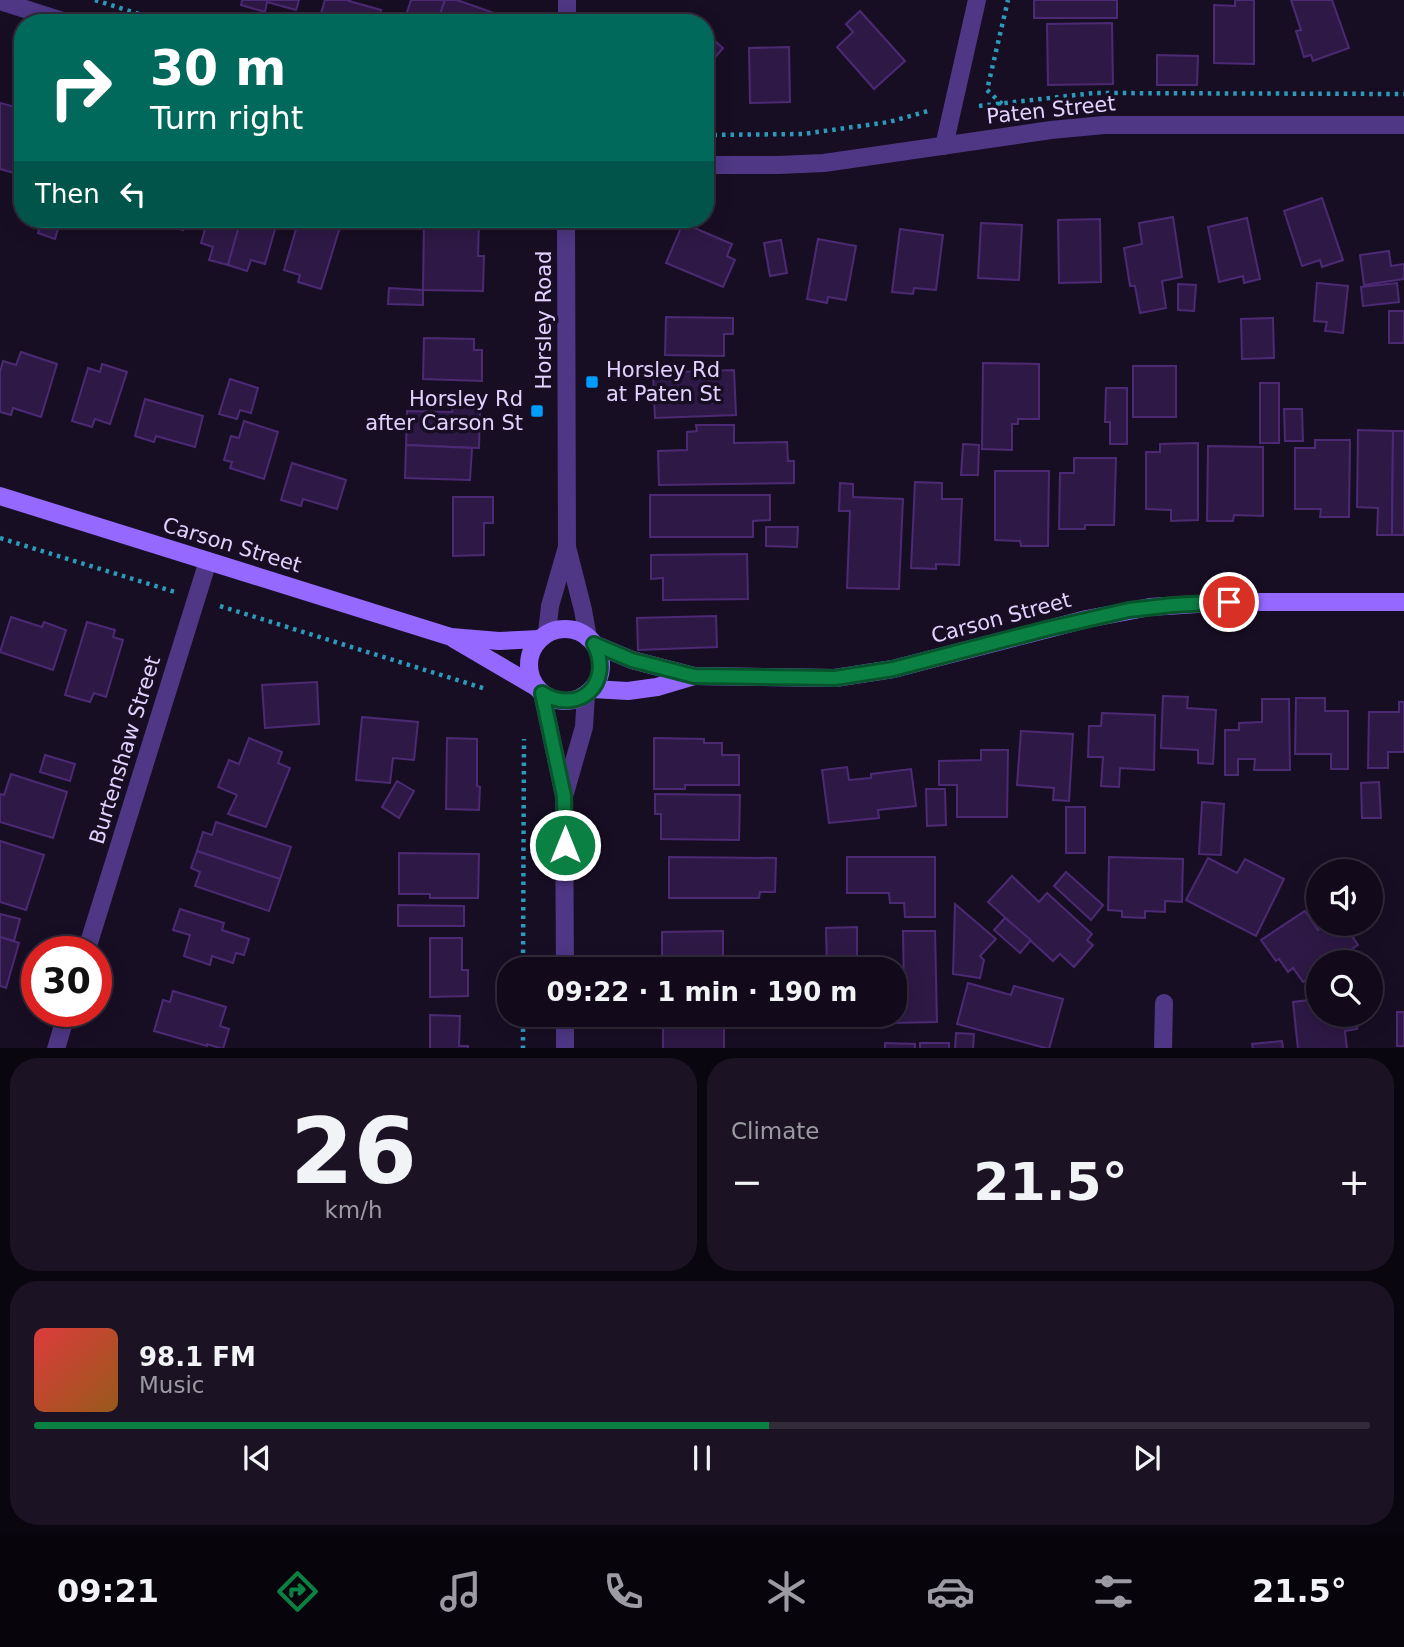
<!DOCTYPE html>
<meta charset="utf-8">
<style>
:root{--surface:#120a1b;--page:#1b1324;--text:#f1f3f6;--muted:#9c9aa3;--line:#312b3a;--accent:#0b8043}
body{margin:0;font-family:"DejaVu Sans",sans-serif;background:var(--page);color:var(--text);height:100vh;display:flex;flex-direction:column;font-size:26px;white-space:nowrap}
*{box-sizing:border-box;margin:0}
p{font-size:23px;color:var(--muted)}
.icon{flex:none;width:38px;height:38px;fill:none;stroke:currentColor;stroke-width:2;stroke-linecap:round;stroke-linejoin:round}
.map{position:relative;height:1048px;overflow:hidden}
.sheet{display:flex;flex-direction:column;gap:10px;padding:10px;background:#0a060f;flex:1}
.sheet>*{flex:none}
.hud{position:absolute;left:14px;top:14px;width:700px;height:214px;border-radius:28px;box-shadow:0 4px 18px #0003,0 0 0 2px var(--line);background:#00695c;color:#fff;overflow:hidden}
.buttons{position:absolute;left:1306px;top:859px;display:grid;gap:14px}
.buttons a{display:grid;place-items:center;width:77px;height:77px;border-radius:50%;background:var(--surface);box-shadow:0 4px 18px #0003,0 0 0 2px var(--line);font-size:35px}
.speed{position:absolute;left:21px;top:936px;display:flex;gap:14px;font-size:35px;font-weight:700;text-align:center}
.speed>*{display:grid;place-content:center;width:91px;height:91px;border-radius:50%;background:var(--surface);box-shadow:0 4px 18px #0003,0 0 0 2px var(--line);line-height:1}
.speed .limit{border:10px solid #d22;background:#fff;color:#111}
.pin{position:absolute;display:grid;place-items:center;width:60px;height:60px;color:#fff;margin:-30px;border:4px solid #fff;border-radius:50%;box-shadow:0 2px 7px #0007}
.me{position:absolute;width:77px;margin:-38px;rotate:0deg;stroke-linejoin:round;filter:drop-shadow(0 0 5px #0008)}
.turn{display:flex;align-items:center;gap:24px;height:147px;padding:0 21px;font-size:32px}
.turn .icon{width:91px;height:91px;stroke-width:2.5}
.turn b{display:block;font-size:49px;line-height:60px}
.then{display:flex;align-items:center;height:66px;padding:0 21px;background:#0003;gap:14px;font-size:26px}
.big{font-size:52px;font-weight:700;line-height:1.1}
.sheet .card{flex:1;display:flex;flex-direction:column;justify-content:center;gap:10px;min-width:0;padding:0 24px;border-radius:28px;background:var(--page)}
.sheet .dial{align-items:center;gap:0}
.dial b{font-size:91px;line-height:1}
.song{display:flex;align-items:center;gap:21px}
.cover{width:84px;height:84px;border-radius:10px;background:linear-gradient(135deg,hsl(0 70% 55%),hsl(30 70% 35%))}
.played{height:7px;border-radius:4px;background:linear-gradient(90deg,var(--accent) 55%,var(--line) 55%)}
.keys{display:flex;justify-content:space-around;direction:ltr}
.heat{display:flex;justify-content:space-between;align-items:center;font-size:38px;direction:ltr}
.sheet .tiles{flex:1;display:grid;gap:10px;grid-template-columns:1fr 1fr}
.card:last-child{grid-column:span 2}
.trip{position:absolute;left:497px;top:957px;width:410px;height:70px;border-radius:28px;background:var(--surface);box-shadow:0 4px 18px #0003,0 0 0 2px var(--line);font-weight:700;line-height:70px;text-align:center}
.menu{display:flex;height:112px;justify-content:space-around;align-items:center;background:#07040b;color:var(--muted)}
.menu .icon{width:49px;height:49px}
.menu .current{color:var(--accent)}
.menu b{font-size:32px;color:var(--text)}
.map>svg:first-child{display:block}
.building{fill:#2e1946;stroke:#4c2a73;stroke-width:2}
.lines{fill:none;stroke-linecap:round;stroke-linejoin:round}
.path{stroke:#2b9bb9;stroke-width:4.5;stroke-dasharray:3.5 5;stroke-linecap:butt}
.street{stroke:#4f3785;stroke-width:18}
.secondary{stroke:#9568ff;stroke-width:18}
.route-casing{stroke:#07532c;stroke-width:18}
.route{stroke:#0b8043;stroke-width:12}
.poi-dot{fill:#009efc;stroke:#180e24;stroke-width:2.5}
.labels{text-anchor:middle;stroke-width:7;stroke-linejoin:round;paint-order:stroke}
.street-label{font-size:21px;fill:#e3d1ff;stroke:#180e24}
.poi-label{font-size:21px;fill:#e3d1ff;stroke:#180e24;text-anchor:start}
</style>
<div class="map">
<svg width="1404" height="1049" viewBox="0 0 1404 1049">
<rect width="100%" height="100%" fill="#180e24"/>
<!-- building -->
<g class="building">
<path d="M242,0h57l-3,10 -29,-8 -2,10 -24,-7z"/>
<path d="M325,0h25l-1,1 32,9 -4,13h-59z"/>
<path d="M411,0h34l-8,23h-7l-24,-8z"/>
<path d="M445,0h12l43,15 -3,8h-60z"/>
<rect x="1034" y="0" width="83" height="18"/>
<path d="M1235,0h19v64l-40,-1v-58l21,1z"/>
<path d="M1291,0h41l17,48 -36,13 -2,-6 -7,2 -8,-26 5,-1z"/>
<path d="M860,11l45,50 -31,28 -37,-42 16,-15 -7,-8z"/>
<path d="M1112,23l1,61 -65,1 -1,-61z"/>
<path d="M709,36l14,12 -18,21v-30z"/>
<path d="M789,47l1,55 -40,1 -1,-55z"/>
<path d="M1157,55l41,1 -1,29h-40z"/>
<path d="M0,103l23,6v35l-9,29 -14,-4z"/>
<path d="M23,144v32l-9,-3z"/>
<path d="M1322,198l21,62 -21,7 -2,-7 -18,6 -18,-55z"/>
<path d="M1173,217l9,60 -20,4 4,27 -26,5 -5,-27h-5l-6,-38 18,-4 -3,-21z"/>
<path d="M1247,218l13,61 -16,4 -1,-7 -24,6 -11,-55z"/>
<path d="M42,219h19l-6,20 -17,-6z"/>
<path d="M163,219h24l-4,11 -22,-6z"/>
<path d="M208,219h33l-13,46 -19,-5 4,-13 -12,-4z"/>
<path d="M241,219h37l-13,45 -14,-4 -4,11 -19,-6z"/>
<path d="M299,219h13l28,8 -19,62 -23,-7 2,-7 -16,-5z"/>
<path d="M1100,219l1,63 -42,1 -1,-63z"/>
<path d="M424,221h55l-1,35h6l-1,35 -60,-1z"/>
<path d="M683,223l49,21 -5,12 8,4 -12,27 -57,-24z"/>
<path d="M981,223l41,2 -3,55 -41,-2z"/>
<path d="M900,229l43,6 -7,55 -22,-2 -1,6 -21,-2z"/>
<path d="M818,239l38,7 -10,54 -18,-3 -1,6 -20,-4z"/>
<path d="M781,240l6,33 -17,3 -6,-33z"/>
<path d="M1389,251l2,15 13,-2v15l-40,6 -4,-30z"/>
<path d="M1317,283l31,3 -5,47 -18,-2 2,-9 -13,-1z"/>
<path d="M1397,283l2,19 -36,4 -2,-19z"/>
<path d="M1178,284l18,1 -2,26 -16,-1z"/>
<path d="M389,288l34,2v15l-35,-1z"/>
<rect x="1389" y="311" width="15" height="32"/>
<path d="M666,317l67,1v16h-9v22l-59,-1z"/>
<path d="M1273,318l1,40 -32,1 -1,-40z"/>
<path d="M424,338l50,1v11h8v31l-59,-2z"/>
<path d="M21,352l36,12 -16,53 -28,-9 -2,7 -11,-3v-40l3,-11 13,4z"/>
<path d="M983,363l56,1v55h-21v5h-6v26l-30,-1z"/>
<path d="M102,364l25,8 -17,52 -15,-5 -3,8 -20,-6 16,-53 12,4z"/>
<rect x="1133" y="366" width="43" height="51"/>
<path d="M734,370l2,45 -81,3 -2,-45z"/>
<path d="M230,379l28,9 -7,25 -11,-3 -3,9 -18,-5z"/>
<rect x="1260" y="383" width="19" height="60"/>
<path d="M1106,388h21v56h-17v-22h-5z"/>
<path d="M145,399l58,17 -8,31 -39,-11 -2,6 -19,-6z"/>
<path d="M453,406l27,1 -1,41 -73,-3 1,-34 45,1z"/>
<path d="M1284,409h18l1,32h-18z"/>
<path d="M244,421l34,11 -14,47 -34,-11 2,-6 -8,-2 7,-24 8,2z"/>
<path d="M696,425h38v18l53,-1 1,19h6v22l-135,2 -1,-34 29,-1v-18l10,-1z"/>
<path d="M1358,430l35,1 -1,104h-15l1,-27 -21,-1z"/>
<path d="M1393,431h11v104h-12z"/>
<path d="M1315,440h35l-1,77h-29l1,-8h-26v-61h20z"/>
<path d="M1198,443v77l-27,1v-11l-25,-1v-57h14v-8z"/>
<path d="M963,444l16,1 -1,30h-17z"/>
<path d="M406,445l66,3 -2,32 -65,-2z"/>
<path d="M1208,446l55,1v69l-29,-1 -1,6h-26z"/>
<path d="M1074,458h42l-2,67h-29v4h-26l1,-56h14z"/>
<path d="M292,463l54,17 -9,29 -34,-10 -2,7 -20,-6z"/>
<path d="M995,471h54l-1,75h-27l-1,-5 -25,-1z"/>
<path d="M915,482l27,1v16h20l-3,66 -23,-1v5l-25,-1z"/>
<path d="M840,483l13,1v13l50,2 -4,90 -52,-1 3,-77h-11z"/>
<path d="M650,495h120v25l-17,1v16h-103z"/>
<path d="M453,497h40v26h-9v32l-31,1z"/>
<path d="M766,527h32l-1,20 -31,-1z"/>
<path d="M747,554l1,45 -85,1v-22l-12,1v-24z"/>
<path d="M716,616l1,31 -79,3 -1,-32z"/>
<path d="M11,617l31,10 2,-5 22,8 -13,40 -53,-18z"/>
<path d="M87,622l28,8 -2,7 10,3 -17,57 -12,-4 -4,9 -25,-7z"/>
<path d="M317,682l2,42 -54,4 -3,-43z"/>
<path d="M1163,696l25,1 -1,11 29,2 -3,54 -15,-1v-13l-37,-2z"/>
<path d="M1296,698h29v13h23v58h-17v-15h-36z"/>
<path d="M1262,699h27l1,71h-36l1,-11h-17v16h-13v-45h14v-7l23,-1z"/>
<path d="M1399,702h5v50h-16v16h-20l1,-56h30z"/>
<path d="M1102,713l53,2 -1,55 -34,-2 -1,19 -18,-1 2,-29h-15l1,-31h12z"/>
<path d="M362,717l56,5 -4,38 -21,-2 -3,25 -34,-3z"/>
<path d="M1021,731l52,3 -4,67 -16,-1 1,-12 -37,-3z"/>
<path d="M249,738l33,14 -4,11 12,5 -24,59 -38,-13 9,-19 -19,-8 11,-27 10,4z"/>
<path d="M447,738l30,1v47l3,1 -1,23 -33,-1z"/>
<path d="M654,738l50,1v4h18v12h17v30h-54v4h-31z"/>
<path d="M981,750h27l-1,67h-50v-32h-18v-24l42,-1z"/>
<path d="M45,755l30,9 -5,17 -30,-9z"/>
<path d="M847,767l2,13 22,-2v-4l40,-5 5,37 -38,4 1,8 -50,5 -7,-53z"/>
<path d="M11,774l56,18 -14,46 -53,-16v-28l4,1z"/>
<path d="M397,781l17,10 -15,27 -17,-11z"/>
<path d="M1379,782l2,36h-19l-1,-35z"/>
<path d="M926,789h19l1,36 -19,1z"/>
<path d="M655,794l85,1 -1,45 -78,-1v-25h-6z"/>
<path d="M1202,802l22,2 -3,51 -22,-1z"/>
<rect x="1066" y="807" width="19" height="46"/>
<path d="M216,822l75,25 -11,32 -83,-28 6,-19 9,3z"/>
<path d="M0,841l44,14 -18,55 -26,-8z"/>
<path d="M197,851l83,28 -11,32 -74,-25 5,-14 -9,-4z"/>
<path d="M399,853l80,1 -1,44h-48v-4h-31z"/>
<path d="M669,857l107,1 -1,34h-15l-1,6h-90z"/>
<path d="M847,857h88v60h-30l-1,-14h-14l-1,-10h-42z"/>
<path d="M1109,857l74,2 -1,43 -17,-1v11l-20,-1v7l-23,-1v-6l-14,-1z"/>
<path d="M1208,858l29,15 8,-14 39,20 -28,57 -70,-36z"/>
<path d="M1066,872l37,33 -12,15 -37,-34z"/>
<path d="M1012,876l27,26 8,-9 45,41 -5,6 6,5 -19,22 -14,-13 -7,7 -65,-59z"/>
<path d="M955,904l41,35 -16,17 4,4 -4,18 -27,-4z"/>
<path d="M398,905l66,1v20h-66z"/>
<path d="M180,909l44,14 -2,7 27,9 -5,16 -8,-2 -3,10 -21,-7 -2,9 -26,-9 6,-21 -17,-5z"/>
<path d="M1305,911l13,19 9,-6h17l14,21 -26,17h-14v10l-15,10 -10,-14 -5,4 -9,-13 -3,2 -15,-21z"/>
<path d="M0,914l20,5 -6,22 -14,-4z"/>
<path d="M1005,918l26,22 -11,13 -26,-23z"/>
<path d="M857,927v43h-30l-1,-42z"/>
<path d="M723,931v39h-61v-38z"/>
<path d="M903,931h32l2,91 -46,1v-8h3v-18h10z"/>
<path d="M0,937l19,6 -13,45 -6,-2z"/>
<path d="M430,938h32v32h6v26l-38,1z"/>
<path d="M968,983l43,12 3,-9 49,13 -14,50 -92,-25z"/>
<path d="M173,991l53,16 -6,19 9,3 -6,20 -16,-5v2l-53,-15 9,-31 7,2z"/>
<path d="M1318,999v16h41l-2,14 -12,2 2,18h-49l-5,-47z"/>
<rect x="1397" y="1012" width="7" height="34"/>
<path d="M430,1015l30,1 -1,30h9v3h-38z"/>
<rect x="663" y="1015" width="61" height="34"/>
<path d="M956,1033l18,1 -1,15h-18z"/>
<path d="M1282,1041l1,8h-30l-1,-5z"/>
<path d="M885,1043l30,1v5h-30z"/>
<rect x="920" y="1043" width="29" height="6"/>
</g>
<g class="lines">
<!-- path -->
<g class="path">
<path d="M95,0l72,23"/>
<path d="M1002,104l-15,-14 21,-90"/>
<path d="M979,106l115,-13 310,1"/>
<path d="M705,135l98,-1 86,-12 39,-11"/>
<path d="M0,538l175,54"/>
<path d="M220,606l266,83"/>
<path d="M523,970l1,-231"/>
<path d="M523,1049v-34"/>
</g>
<!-- street -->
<g class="street">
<path d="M0,1l69,22"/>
<path d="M567,23v-23"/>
<path d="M944,146l33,-146"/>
<path d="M705,165h73l46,-2 227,-33 53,-5h300"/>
<path d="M566,219l1,328 16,63 5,28"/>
<path d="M547,633l3,-27 17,-59"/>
<path d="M542,693l22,103 1,174"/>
<path d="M565,793l19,-66 2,-33"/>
<path d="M86,952l122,-391"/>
<path d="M565,1015v34"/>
<path d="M56,1049l11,-37"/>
<path d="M1163,1049l1,-46"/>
</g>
<!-- secondary -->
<g class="secondary">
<path d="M0,496l451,141 48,4 41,-2"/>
<circle cx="565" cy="665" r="36"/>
<path d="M454,639l82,48"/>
<path d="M594,644l38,16 62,16 141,2 58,-9 194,-50 63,-12 79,-5h175"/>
<path d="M592,689l36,2 29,-4 37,-11"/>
</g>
</g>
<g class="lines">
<!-- route casing -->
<g class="route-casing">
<path id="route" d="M565,845l-1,-49 -22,-103c37,23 72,-10 52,-49l38,16 62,16 141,2 58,-9 153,-40 83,-19 44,-5 56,-3"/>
</g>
<!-- route -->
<use href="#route" class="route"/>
</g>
<!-- markers -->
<g class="poi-dot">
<rect x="585" y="375" width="14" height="14" rx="3.5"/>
<rect x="530" y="404" width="14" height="14" rx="3.5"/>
</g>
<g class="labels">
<!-- street labels -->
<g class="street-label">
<text transform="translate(1051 110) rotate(-6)" y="7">Paten Street</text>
<text transform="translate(544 320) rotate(-90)" y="7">Horsley Road</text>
<text transform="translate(232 545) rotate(17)" y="7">Carson Street</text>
<text transform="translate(1001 618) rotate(-15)" y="7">Carson Street</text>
<text transform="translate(125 750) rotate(-73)" y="7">Burtenshaw Street</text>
</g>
<!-- poi labels -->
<g class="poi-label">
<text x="606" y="377">Horsley Rd<tspan x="606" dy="24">at Paten St</tspan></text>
<text x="523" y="406" text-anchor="end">Horsley Rd<tspan x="523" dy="24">after Carson St</tspan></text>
</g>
</g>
</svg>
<div class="buttons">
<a><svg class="icon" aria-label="sound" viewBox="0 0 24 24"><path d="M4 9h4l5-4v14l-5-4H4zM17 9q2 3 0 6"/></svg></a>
<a><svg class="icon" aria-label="search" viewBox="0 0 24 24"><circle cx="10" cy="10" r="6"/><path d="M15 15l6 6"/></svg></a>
</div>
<div class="speed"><div class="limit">30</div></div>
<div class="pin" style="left:1229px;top:602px;background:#d93025"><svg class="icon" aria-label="arrive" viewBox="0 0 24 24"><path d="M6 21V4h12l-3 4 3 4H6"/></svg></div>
<svg class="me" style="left:565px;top:845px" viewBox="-20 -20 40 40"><circle r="17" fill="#0b8043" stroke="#fff" stroke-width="3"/><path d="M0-11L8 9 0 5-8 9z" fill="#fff"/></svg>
<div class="trip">09:22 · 1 min · 190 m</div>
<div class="hud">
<div class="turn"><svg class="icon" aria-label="right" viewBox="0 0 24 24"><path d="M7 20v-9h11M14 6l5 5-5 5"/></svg><div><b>30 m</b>Turn right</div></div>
<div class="then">Then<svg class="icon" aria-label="left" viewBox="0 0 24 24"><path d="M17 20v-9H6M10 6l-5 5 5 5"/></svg></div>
</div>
</div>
<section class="sheet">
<div class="tiles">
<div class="card dial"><b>26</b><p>km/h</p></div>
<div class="card"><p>Climate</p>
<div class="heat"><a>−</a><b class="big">21.5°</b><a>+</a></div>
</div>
<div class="card">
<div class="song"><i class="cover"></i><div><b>98.1 FM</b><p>Music</p></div></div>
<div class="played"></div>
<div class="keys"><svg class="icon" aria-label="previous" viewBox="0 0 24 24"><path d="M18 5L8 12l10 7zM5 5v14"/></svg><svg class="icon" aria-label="pause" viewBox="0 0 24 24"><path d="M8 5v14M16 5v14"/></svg><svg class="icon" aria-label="next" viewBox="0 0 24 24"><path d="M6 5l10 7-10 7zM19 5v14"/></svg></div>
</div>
</div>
</section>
<nav class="menu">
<b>09:21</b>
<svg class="icon current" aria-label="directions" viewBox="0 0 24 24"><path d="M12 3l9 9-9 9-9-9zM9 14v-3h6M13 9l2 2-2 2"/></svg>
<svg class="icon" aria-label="music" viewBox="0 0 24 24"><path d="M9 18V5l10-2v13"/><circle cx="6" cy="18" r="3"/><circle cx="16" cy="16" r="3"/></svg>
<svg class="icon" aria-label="phone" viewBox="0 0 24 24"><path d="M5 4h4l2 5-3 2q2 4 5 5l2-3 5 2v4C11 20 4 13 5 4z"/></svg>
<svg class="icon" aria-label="climate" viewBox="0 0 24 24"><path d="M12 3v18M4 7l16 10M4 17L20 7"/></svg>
<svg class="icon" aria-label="car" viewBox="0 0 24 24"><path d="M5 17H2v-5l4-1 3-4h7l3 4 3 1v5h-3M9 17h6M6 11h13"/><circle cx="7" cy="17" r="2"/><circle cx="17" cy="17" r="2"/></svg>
<svg class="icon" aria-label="filters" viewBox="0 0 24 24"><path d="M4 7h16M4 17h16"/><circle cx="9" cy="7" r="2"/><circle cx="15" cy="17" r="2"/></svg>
<b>21.5°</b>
</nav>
